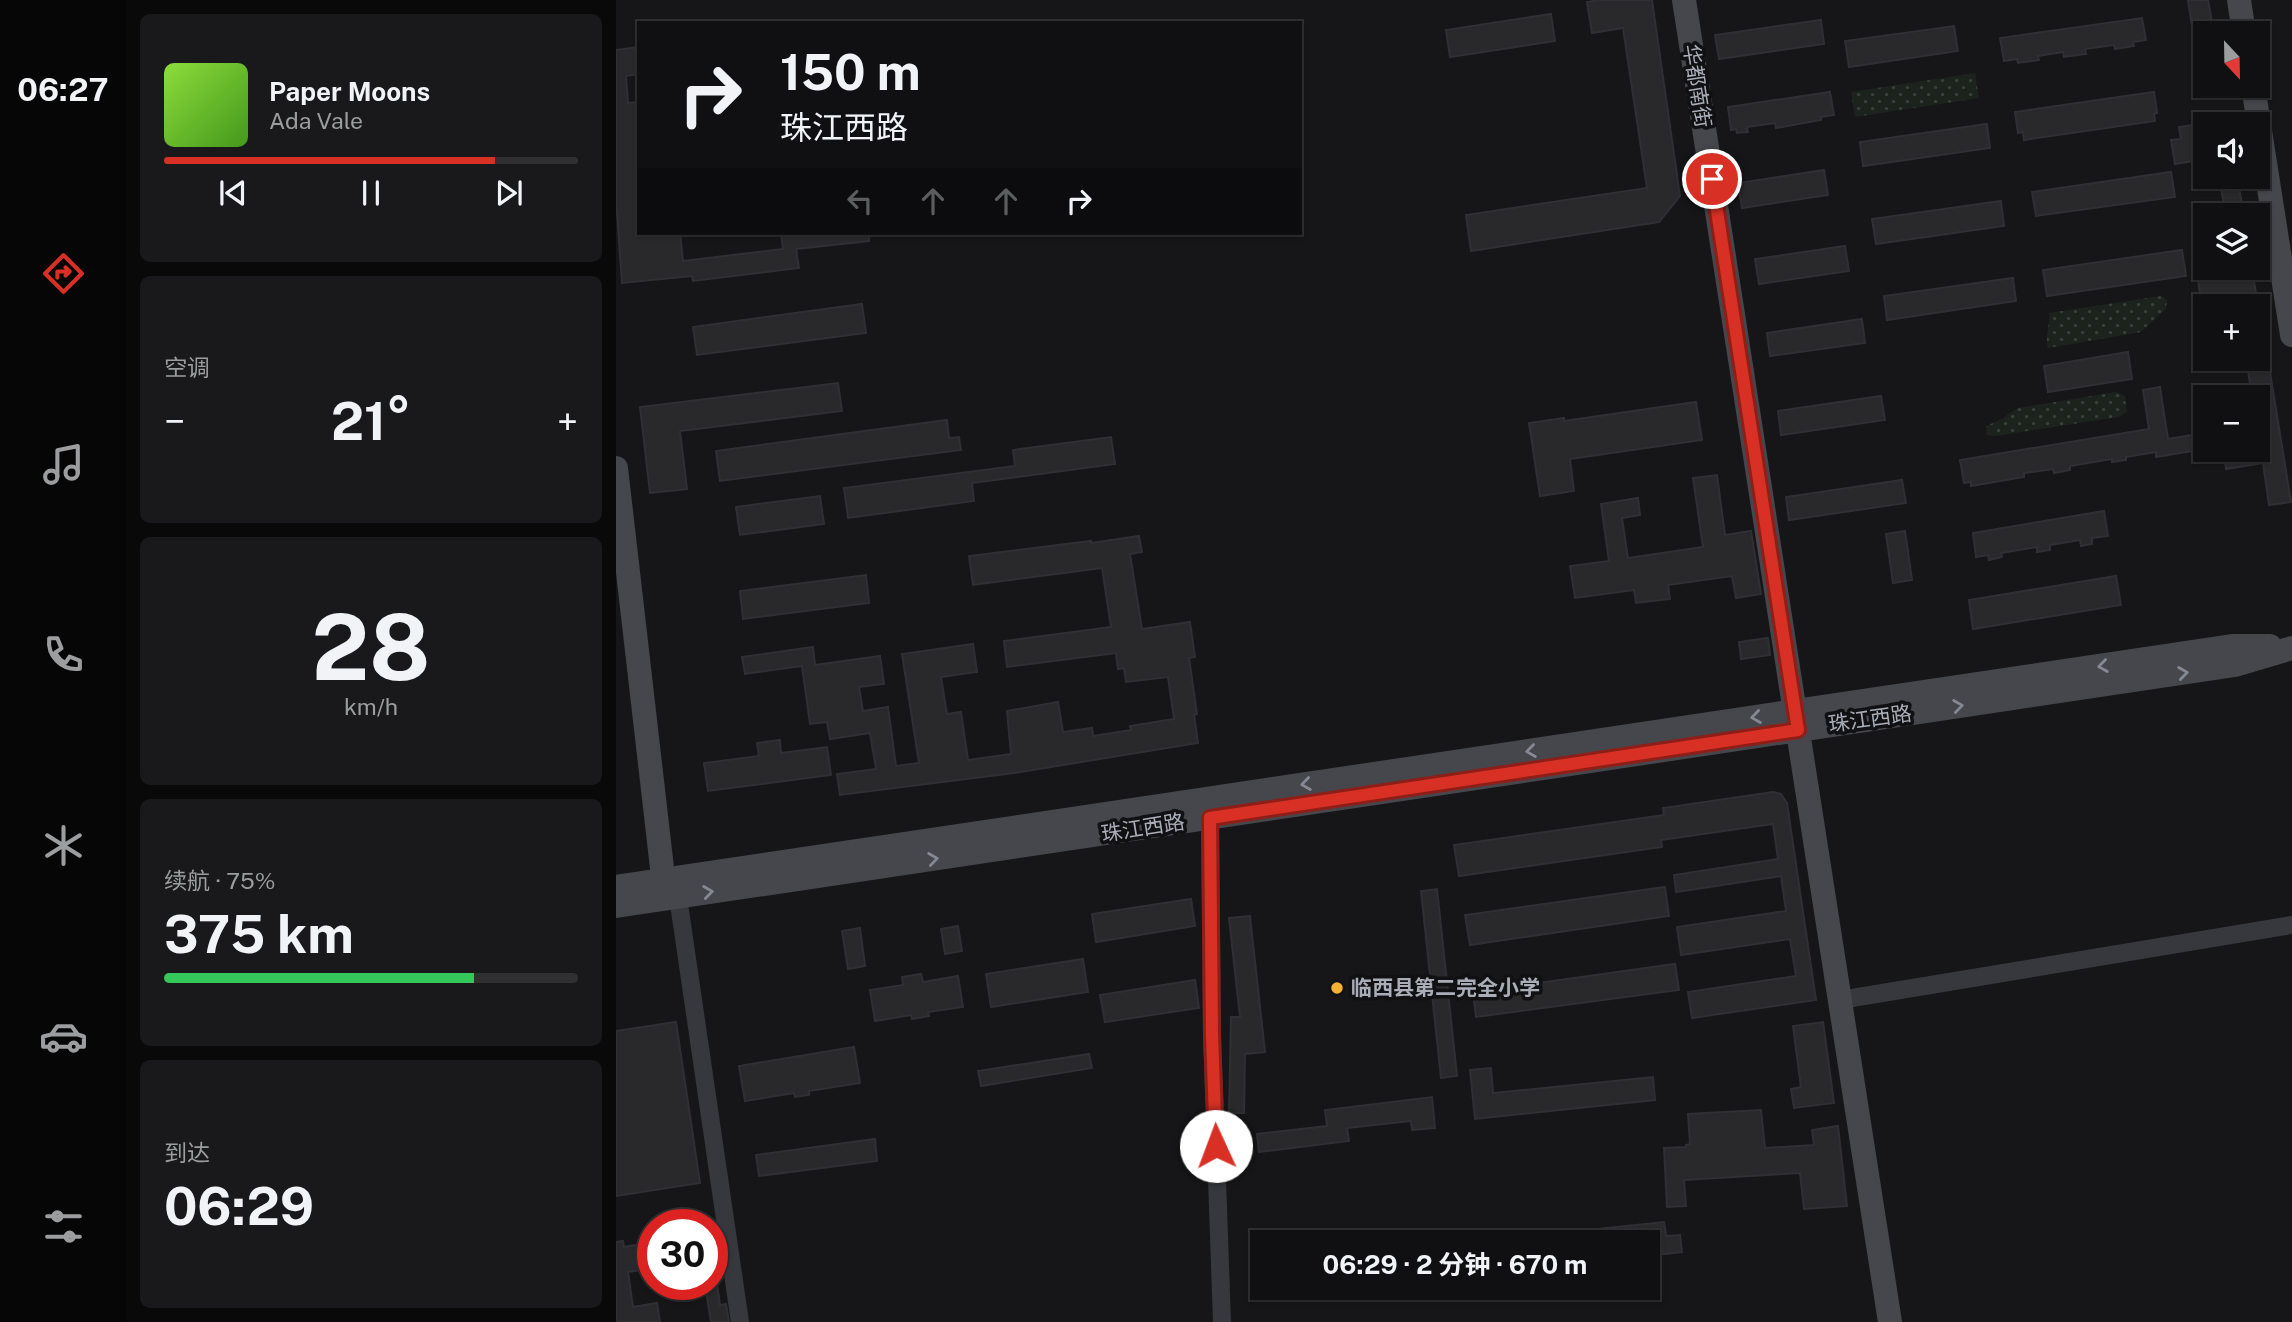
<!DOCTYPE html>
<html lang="zh">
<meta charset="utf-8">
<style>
:root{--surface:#101012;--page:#19191b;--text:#f1f3f6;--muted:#9c9d9f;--line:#303032;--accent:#d93025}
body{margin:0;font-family:"Public Sans","Noto Sans SC",sans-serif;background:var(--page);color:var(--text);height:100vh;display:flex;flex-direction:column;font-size:26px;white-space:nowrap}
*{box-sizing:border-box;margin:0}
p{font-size:23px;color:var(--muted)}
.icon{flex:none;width:38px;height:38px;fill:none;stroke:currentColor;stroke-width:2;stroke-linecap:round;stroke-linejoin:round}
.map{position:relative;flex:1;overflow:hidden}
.panel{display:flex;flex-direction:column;gap:14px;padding:14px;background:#09090a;width:490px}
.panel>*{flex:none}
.banner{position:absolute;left:21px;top:21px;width:665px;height:214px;border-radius:0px;box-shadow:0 2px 5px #0004,0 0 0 2px var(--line);background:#101012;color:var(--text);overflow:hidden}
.needle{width:46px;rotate:158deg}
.fabs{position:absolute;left:1577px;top:21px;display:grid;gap:14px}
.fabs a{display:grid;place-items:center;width:77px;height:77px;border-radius:0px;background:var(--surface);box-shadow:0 2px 5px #0004,0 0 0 2px var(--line);font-size:35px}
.speed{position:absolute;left:21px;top:1209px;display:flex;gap:14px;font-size:35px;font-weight:700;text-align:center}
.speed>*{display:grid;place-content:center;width:91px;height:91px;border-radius:50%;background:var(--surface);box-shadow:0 2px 5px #0004,0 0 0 2px var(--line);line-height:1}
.speed .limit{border:10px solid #d22;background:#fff;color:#111}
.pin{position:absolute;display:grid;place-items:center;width:60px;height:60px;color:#fff;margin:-30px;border:4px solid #fff;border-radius:50%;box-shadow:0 2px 7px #0007}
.me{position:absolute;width:77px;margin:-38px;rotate:358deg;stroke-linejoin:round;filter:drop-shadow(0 0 5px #0008)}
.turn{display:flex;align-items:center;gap:24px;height:147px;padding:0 28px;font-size:32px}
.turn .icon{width:91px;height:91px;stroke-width:2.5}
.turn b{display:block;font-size:49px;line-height:60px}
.lanes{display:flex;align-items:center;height:66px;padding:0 28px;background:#0003;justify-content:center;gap:35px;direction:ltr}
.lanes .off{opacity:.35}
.big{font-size:52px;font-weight:700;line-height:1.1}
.panel .widget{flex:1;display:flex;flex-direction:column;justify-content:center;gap:10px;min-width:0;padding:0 24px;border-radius:10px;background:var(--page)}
.panel .dial{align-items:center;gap:0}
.dial b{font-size:91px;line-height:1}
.song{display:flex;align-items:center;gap:21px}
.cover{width:84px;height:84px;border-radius:10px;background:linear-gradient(135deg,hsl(90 70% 55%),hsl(100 70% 35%))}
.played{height:7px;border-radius:4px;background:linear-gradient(90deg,var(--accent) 80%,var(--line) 80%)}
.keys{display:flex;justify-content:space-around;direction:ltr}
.heat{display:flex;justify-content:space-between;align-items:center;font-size:38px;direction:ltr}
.charge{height:10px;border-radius:5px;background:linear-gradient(90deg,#34c759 75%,var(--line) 0)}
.trip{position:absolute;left:634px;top:1230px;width:410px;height:70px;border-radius:0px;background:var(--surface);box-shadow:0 2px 5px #0004,0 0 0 2px var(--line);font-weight:700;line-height:70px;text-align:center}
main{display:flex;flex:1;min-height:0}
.tab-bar{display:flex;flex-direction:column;width:126px;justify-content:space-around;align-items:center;background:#060607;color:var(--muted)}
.tab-bar .icon{width:49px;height:49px}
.tab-bar .on{color:var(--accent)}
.tab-bar b{font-size:32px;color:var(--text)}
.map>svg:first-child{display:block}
.grass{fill:url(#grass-dots)}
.building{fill:#29292c;stroke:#303034;stroke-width:2}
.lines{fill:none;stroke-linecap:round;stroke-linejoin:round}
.street{stroke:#37383d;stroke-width:18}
.secondary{stroke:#45474d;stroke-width:24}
.oneway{stroke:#858993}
.route-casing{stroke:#8d1f18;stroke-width:18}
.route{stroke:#d93025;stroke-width:12}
.poi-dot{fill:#f2b134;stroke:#111113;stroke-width:2.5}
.labels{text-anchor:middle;stroke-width:7;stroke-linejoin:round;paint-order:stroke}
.street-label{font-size:21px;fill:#a8adb8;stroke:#111113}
.poi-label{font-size:21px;font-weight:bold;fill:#a8adb8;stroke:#111113;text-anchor:start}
</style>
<main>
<nav class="tab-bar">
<b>06:27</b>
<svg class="icon on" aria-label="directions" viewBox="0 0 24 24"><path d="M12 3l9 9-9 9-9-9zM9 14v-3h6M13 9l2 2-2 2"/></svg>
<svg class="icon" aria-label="music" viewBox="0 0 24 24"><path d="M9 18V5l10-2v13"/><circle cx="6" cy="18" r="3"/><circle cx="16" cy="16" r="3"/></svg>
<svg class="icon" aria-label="phone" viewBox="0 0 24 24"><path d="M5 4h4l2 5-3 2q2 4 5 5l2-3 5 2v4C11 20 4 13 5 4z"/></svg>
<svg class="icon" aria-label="climate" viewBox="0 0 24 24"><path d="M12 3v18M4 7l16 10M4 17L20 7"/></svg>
<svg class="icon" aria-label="car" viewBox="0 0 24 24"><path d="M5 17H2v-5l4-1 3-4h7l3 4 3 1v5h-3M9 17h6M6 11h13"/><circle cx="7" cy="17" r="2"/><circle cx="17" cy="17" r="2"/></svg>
<svg class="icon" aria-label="filters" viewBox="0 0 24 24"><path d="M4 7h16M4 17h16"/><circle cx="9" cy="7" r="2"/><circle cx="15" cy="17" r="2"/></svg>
</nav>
<section class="panel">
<div class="widget">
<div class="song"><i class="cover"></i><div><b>Paper Moons</b><p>Ada Vale</p></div></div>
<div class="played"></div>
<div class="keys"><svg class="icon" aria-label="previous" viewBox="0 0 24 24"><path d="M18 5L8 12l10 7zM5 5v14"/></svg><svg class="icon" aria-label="pause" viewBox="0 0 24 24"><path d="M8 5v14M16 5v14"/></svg><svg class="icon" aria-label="next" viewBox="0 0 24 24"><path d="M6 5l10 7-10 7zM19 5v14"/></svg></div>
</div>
<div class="widget"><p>空调</p>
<div class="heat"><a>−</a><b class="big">21°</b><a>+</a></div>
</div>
<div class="widget dial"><b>28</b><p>km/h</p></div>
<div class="widget"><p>续航 · 75%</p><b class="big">375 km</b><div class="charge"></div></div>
<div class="widget"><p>到达</p><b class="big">06:29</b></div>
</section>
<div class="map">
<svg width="1676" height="1322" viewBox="0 0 1676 1322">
<defs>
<pattern id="grass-dots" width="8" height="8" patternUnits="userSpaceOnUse" patternTransform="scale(1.75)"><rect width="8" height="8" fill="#1c231d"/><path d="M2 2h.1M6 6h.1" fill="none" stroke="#3a403c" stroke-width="1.8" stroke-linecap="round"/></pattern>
</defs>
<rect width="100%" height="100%" fill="#161618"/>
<!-- grass -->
<g class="grass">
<path d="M1359,73l4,25 -124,19 -4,-25z"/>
<path d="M1545,296l6,4 -1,9 -25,23 -93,16c-3,-10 2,-24 1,-35z"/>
<path d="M1500,392l9,4 2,16 -8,5 -124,19 -8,-1 -1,-9 14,-6 18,-12z"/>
</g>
<!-- building -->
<g class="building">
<path d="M984,0h52l28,196 -21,26 -188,29 -5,-36 181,-27 -24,-160 -31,5 -5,-31z"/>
<path d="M1572,0h20l6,33h-9v31l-7,1z"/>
<path d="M935,14l4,27 -105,16 -4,-27z"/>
<path d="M1526,18l4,22 -13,2 1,4 -19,3 -1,-4 -29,4 1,5 -22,3 -1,-5 -25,4 1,4 -21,3 -1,-4 -13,2 -4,-23z"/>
<path d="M1205,20l3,24 -105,15 -4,-24z"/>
<path d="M1338,26l4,25 -109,16 -4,-26z"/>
<path d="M23,47v27l-13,2 2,27 11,-1v131h41l3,28 100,-12 -2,-16h88v8l-73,8 3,19 -106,13 -1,-5 -70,7 -6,-85v-148z"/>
<path d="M1214,92l4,23 -13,2v3l-45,8 -1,-5 -28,4 1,5 -11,1 -1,-4 -5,1 -3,-23z"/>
<path d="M1538,92l3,21 -3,1 1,7 -131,19 -1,-8 -5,1 -3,-21z"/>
<path d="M1589,123v36l-30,5 -4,-24 10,-1 -2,-12z"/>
<path d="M1371,124l3,24 -127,18 -3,-24z"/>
<path d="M1208,170l4,25 -86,13 -4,-25z"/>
<path d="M1555,172l4,25 -139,19 -4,-24z"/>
<path d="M1603,177h18l7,38h-18z"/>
<path d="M1385,201l3,25 -128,18 -4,-25z"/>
<path d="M1229,246l4,25 -90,13 -4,-25z"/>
<path d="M1566,250l4,26 -139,20 -4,-26z"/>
<path d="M1580,268h56l6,38h-56z"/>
<path d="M1397,278l3,23 -129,19 -3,-24z"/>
<path d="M246,304l4,29 -169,22 -4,-28z"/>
<path d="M1246,319l3,24 -95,13 -3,-23z"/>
<path d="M1512,352l4,27 -84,13 -4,-26z"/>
<path d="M1652,360l23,142 -22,3 -6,-42 -37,6 -2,-15 36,-6 -2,-18v-33h-6l-5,-33z"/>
<path d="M222,383l4,28 -162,20 7,58 -37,4 -10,-86z"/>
<path d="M1544,387l8,52 36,-6 1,16 -49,8v-5l-30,5v3l-14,2v-3l-42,7v4l-16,3 -1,-4 -29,4v4l-53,9v-4l-7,1 -4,-23 189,-31 -6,-39z"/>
<path d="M1265,396l4,24 -104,15 -3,-24z"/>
<path d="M1080,402l6,38 -132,19 4,32 -34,5 -11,-73 35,-5v3z"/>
<path d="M331,420l2,18 10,-1 2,13 -241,31 -4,-30z"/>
<path d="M495,437l4,27 -143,19 2,18 -126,17 -4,-30 171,-22 -2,-16z"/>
<path d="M1101,475l8,60 26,-4 10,63 -25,4 -4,-22 -64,9 2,14 -34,4 -2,-13 -59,8 -5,-32 39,-5 -8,-57 37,-6 2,17 -18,3 6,40 75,-11 -10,-69z"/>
<path d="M1286,480l4,23 -117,17 -3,-23z"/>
<path d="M204,496l4,28 -84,11 -4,-28z"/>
<path d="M1488,511l4,25 -16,2v6l-11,2 -1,-6 -30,5v5l-13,2v-5l-36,6 1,4 -13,3 -1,-5 -12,2 -3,-24z"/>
<path d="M1289,531l7,49 -19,3 -7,-49z"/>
<path d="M523,536l3,16 -12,2 12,75 48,-7 5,35 -6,1 8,56 -3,1 4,28 -184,30 -174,22 -3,-21 39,-5 -6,-36 -40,6 -3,-17 -17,2 -8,-58 -57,8 -3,-17 71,-10 2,18 65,-9 4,28 -25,3 4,24 25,-4 8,59 23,-3 -17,-109 71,-10 4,28 -36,5 6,37 14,-2 7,48 43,-6 -4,-43 51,-9 5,30 29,-4 1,8 38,-6 -1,-4 44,-7 -6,-42 -42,5 -2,-14 -6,1 -2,-16 -109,14 -3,-26 107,-14 -9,-59 -129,17 -4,-29 122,-15v2z"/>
<path d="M250,575l3,28 -126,16 -3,-28z"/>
<path d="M1500,576l5,29 -148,24 -4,-29z"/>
<path d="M1152,638l2,17 -29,4 -2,-17z"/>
<path d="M164,740l1,13 46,-6 4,28 -123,16 -4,-28 55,-7 -2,-13z"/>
<path d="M1157,792l8,2 6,9 29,197 -124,18 -4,-26 108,-16 -6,-37 -109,16 -4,-28 109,-16 -5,-35 -105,16 -2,-17 104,-16 -5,-35 -112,16 1,7 -203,29 -5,-31 210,-30 -1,-7z"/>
<path d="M1049,887l4,29 -199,29 -5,-30z"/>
<path d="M821,889l20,187 -16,2 -20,-187z"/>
<path d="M575,899l4,27 -99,16 -4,-28z"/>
<path d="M634,916l15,136 -20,2 -1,59h-15l2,-96h9l-11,-99z"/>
<path d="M342,926l4,25 -17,3 -4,-25z"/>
<path d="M244,928l5,38 -17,3 -6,-38z"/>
<path d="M467,959l5,33 -97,15 -5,-33z"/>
<path d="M1059,964l4,26 -203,27 -3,-25z"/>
<path d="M305,974l2,8 35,-6 5,31 -35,5 1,4 -17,3 -1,-4 -36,6 -5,-31 33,-5 -1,-8z"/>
<path d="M579,980l4,28 -94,14 -5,-27z"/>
<path d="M60,1022l24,161 -84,13v-165z"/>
<path d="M1207,1022l11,81 -40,5 -3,-19 10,-2 -8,-61z"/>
<path d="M238,1047l6,36 -51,8v4l-14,2 -1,-4 -49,8 -6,-35z"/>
<path d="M473,1054l3,14 -111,18 -3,-15z"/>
<path d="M875,1068l2,25 160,-16 2,23 -180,19 -5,-49z"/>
<path d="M816,1097l3,31 -23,2 -1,-9 -64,7 2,13 -90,11 -2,-18 70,-8 -2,-16z"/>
<path d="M1145,1110l4,38 49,-3 -2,-15 26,-4 9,80 -43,3 -4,-36 -116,7 2,26 -19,1 -3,-59 22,-1v-2l4,-1 -2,-30z"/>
<path d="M259,1139l2,22 -118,15 -3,-21z"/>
<path d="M1048,1222l2,14 14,-1 2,17 -35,4v-14h-97v-8z"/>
<path d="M7,1241l1,6 29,-5v26l-25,4 5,35 24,-4 3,19h-44v-80z"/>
<path d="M89,1284h12l3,21 6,-1 3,18h-18z"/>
</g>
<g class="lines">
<!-- street -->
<g class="street">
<path d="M594,818l2,217 10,287"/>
<path d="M62,897l62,425"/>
<path d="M1224,1000l452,-75"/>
</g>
<!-- secondary -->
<g class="secondary">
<path d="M1068,0l206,1322"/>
<path d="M1623,0l5,33"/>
<path d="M1637,86l39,249"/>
<path d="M0,468l49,426"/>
<path d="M0,887l1616,-241h38"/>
<path d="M0,906l1619,-241 57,-17"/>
</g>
</g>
<!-- one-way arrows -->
<defs><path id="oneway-chevron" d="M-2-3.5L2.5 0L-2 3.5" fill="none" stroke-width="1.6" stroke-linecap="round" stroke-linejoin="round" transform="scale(1.75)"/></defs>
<g class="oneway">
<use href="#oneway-chevron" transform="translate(1487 666) rotate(172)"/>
<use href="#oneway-chevron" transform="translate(1567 673) rotate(-8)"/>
<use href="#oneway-chevron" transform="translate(1342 706) rotate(-8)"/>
<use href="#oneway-chevron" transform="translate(1140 717) rotate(172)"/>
<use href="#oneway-chevron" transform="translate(915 751) rotate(172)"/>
<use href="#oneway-chevron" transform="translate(690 784) rotate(172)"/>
<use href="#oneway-chevron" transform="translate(317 859) rotate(-8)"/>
<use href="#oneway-chevron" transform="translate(92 892) rotate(-8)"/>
</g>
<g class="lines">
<!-- route casing -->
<g class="route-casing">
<path id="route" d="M600,1146l-4,-111 -2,-217 588,-88 -86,-551"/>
</g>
<!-- route -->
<use href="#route" class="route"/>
</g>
<!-- markers -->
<circle class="poi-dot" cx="721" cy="988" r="7"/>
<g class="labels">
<!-- street labels -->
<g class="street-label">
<text transform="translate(1081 86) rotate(81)" y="7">华都南街</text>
<text transform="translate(1254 719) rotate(-8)" y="7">珠江西路</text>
<text transform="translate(527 828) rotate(-9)" y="7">珠江西路</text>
</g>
<!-- poi labels -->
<g class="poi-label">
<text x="735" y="995">临西县第二完全小学</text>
</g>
</g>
</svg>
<div class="fabs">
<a><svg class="needle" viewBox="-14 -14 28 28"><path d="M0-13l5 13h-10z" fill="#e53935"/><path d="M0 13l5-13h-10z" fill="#9c9d9f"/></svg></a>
<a><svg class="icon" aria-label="sound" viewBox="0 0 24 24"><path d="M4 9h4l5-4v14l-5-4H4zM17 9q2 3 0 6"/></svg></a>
<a><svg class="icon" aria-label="layers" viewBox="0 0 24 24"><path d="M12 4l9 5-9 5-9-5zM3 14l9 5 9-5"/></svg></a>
<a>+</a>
<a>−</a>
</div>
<div class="speed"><div class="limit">30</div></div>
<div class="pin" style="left:1096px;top:179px;background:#d93025"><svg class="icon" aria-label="arrive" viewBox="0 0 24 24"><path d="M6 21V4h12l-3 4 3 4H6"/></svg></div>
<svg class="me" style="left:600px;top:1146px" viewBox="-20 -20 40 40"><circle r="19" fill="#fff"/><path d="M0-13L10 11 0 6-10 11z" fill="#d93025"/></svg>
<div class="trip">06:29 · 2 分钟 · 670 m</div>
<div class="banner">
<div class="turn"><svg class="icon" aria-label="right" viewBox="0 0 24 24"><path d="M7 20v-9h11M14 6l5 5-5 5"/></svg><div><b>150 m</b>珠江西路</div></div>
<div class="lanes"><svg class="icon off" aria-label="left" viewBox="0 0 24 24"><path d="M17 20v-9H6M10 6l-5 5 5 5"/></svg><svg class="icon off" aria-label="ahead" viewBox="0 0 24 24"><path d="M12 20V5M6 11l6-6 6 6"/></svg><svg class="icon off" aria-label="ahead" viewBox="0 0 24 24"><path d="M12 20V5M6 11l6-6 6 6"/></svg><svg class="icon" aria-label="right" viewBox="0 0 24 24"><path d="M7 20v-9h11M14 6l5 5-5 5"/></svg></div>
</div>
</div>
</main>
